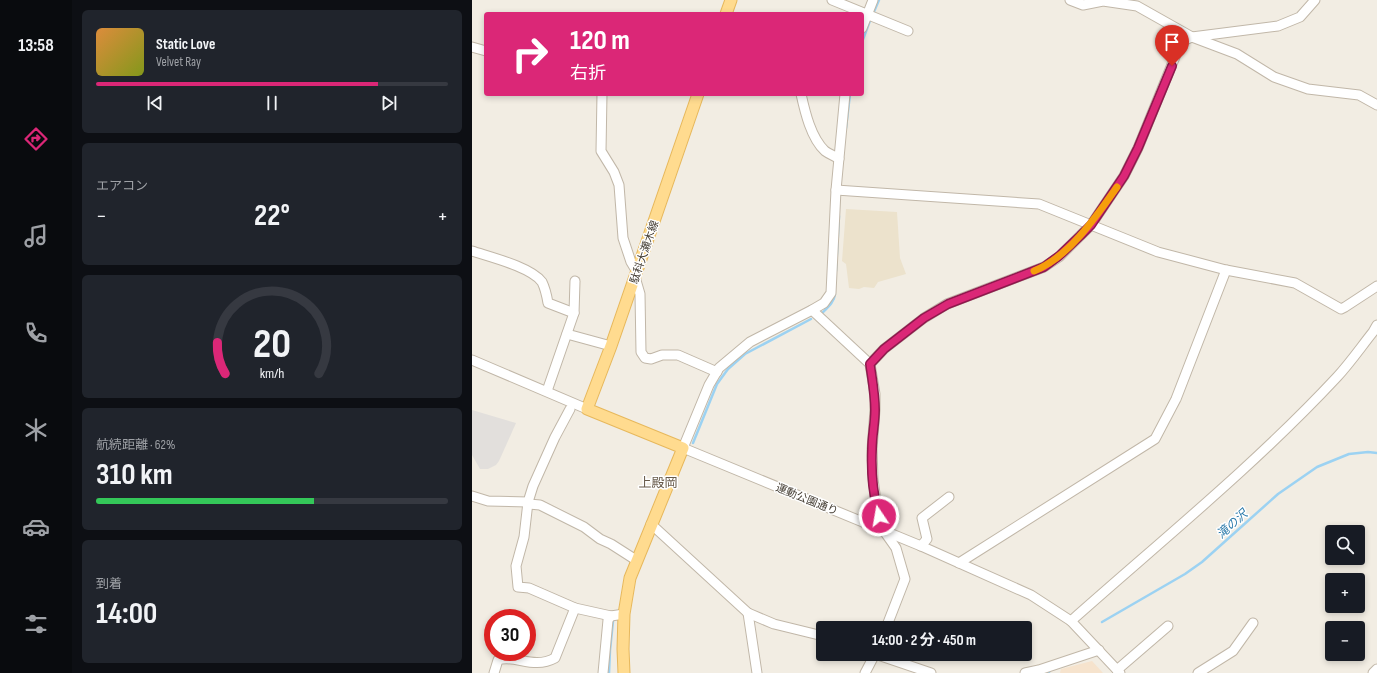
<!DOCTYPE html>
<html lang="ja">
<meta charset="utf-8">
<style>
:root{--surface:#171b24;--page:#20242c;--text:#f1f3f6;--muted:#9ea1a6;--line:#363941;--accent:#db2777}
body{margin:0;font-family:"Sofia Sans Condensed","Noto Sans JP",sans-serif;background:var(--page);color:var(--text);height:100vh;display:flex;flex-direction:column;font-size:15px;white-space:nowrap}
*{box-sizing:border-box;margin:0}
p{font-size:13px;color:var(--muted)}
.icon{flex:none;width:22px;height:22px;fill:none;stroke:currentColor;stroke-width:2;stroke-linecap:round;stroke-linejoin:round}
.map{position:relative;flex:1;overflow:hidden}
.panel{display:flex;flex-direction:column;gap:10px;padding:10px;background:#0d0f14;width:400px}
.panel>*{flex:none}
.guide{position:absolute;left:12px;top:12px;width:380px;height:84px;border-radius:4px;box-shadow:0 2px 6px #0003;background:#db2777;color:#fff;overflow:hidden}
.buttons{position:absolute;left:853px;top:525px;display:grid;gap:8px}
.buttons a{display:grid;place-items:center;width:40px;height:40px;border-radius:4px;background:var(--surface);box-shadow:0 2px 6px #0003;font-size:20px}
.speed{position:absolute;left:12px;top:609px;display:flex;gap:8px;font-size:20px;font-weight:700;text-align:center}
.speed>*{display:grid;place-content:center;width:52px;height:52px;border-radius:50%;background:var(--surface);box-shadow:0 2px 6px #0003;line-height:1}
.speed .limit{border:6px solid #d22;background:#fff;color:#111}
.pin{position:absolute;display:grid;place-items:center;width:34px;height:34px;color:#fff;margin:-41px -17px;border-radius:50% 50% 50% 0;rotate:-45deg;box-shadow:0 0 4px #0007}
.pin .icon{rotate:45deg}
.me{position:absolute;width:44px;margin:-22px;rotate:348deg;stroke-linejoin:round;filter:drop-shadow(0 0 3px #0008)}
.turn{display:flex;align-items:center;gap:14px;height:84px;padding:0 20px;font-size:18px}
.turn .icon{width:52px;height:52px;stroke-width:2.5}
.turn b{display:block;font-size:28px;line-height:34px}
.big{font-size:30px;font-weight:700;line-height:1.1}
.panel .tile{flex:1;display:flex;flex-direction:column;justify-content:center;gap:6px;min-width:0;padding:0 14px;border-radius:6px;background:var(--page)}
.panel .dial{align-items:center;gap:0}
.dial svg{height:104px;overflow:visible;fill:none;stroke:var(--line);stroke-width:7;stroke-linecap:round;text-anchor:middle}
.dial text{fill:var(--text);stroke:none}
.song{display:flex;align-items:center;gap:12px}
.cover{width:48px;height:48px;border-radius:6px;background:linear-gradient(135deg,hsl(30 70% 55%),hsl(70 70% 35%))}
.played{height:4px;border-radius:2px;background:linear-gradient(90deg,var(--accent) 80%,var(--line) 80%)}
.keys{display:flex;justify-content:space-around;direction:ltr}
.heat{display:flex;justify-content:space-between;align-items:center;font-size:22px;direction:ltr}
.charge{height:6px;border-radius:3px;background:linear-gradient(90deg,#34c759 62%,var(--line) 0)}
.trip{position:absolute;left:344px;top:621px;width:216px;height:40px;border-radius:4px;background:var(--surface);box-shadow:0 2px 6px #0003;font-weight:700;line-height:40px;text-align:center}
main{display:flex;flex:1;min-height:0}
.tabs{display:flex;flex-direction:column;width:72px;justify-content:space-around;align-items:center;background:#090b0e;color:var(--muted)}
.tabs .icon{width:28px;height:28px}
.tabs .active{color:var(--accent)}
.tabs b{font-size:18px;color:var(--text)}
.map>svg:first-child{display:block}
.commercial{fill:#f6e3cd}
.education{fill:#ece2cc}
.parking{fill:#e2dfdc}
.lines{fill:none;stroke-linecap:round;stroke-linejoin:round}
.stream{stroke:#9cd2f2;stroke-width:2.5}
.minor-casing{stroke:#c1b7a8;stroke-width:11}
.major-casing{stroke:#e7b85c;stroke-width:13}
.minor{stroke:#fff;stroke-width:9}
.major{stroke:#ffdb8f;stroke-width:11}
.route-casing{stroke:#8e194d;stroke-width:10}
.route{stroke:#db2777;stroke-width:7}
.slow{stroke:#f59e0b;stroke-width:7}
.labels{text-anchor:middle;stroke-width:3;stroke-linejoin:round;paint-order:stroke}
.street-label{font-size:11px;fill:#443d33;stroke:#fff}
.water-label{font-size:12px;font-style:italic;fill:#2979aa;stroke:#fff}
.quarter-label{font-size:13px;fill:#675a4a;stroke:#fff}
</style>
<main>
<nav class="tabs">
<b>13:58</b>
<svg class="icon active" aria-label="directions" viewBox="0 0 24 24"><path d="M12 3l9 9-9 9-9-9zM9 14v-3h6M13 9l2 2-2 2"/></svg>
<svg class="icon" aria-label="music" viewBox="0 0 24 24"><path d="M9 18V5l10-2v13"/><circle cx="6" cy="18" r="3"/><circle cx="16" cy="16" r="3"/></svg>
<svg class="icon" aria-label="phone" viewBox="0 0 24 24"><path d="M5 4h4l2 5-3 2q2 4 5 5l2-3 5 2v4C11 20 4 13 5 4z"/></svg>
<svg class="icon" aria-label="climate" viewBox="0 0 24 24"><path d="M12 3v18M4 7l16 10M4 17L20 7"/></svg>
<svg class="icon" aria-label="car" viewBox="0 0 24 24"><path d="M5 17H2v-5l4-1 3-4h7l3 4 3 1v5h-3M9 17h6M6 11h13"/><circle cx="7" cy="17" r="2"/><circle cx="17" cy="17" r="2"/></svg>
<svg class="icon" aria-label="filters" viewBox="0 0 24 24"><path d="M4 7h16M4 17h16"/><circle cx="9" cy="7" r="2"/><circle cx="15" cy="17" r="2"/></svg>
</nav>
<section class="panel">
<div class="tile">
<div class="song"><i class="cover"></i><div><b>Static Love</b><p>Velvet Ray</p></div></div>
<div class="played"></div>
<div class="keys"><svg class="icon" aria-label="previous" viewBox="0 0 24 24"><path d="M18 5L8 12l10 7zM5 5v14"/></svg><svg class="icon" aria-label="pause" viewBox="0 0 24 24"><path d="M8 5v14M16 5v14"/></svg><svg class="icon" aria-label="next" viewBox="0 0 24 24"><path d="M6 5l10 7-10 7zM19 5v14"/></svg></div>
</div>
<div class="tile"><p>エアコン</p>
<div class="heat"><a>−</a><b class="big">22°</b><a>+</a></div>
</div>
<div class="tile dial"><svg viewBox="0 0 100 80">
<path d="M14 69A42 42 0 1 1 86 69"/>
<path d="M14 69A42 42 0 0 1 8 45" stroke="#db2777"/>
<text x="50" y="56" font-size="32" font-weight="700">20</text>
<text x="50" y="72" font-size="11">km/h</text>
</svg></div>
<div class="tile"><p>航続距離 · 62%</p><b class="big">310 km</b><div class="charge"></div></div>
<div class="tile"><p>到着</p><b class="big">14:00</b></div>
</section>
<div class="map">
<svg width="905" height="673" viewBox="0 0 905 673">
<rect width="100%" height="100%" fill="#f2ede3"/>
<!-- commercial -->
<path class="commercial" d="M620,661l11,12h-43l1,-4z"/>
<!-- education -->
<path class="education" d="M374,209l51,3 3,46 6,16 -28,8 -4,6 -10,-1 -5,2 -10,-1 -3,-24 -4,-3z"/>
<!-- parking -->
<path class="parking" d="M0,410l44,13 -17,38 -3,4 -8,4h-8l-8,-14z"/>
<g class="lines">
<!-- stream -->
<g class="stream">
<path d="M401,14l6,-14"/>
<path d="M390,42l9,-24"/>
<path d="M374,128l4,-34"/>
<path d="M364,271l3,-55"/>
<path d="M349,314c6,-6 13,-11 14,-20"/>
<path d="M221,443l24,-59 11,-15 17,-15 66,-35"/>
<path d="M630,622l83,-48 17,-12 76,-68 39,-27 32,-13 19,-2 9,1"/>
<path d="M577,672v1"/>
<path d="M137,673l1,-23 3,-29"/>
</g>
<!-- minor casing -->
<g class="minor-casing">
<g id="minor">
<path d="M360,0l76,31"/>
<path d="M598,0l13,5 20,-4 34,5 55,31 45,17 37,23 34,12 51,6 18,10"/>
<path d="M390,28l11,-28"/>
<path d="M0,47l14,4"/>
<path d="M130,94l-1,57 13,21 5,13 4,53 8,24 6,10"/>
<path d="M329,94c4,18 10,44 24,57 4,3 10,5 14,8"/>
<path d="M373,94l-9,96 -5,103 -7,10 -12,7 -62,32 -31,26 -10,17 -26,63 238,98 110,49 40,26 49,52"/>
<path d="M364,190l203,14 119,48 68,18 69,13 46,26 4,-2 32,-21"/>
<path d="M0,251c18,6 59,16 70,31 3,6 5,15 6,21l26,10 -27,78"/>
<path d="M163,277l5,17 1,58 4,6 6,1 11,-4h16l39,17"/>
<path d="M340,310l58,54 5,30v16l-3,39 1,30 4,29 7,23 12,17 9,31 -19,49"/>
<path d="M102,313l1,-32"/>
<path d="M95,334l44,12"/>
<path d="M0,360l115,49"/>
<path d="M398,364l14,-15 40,-31 23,-14 97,-37 15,-10 32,-32 33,-49 14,-28 39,-96 6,-11 9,-4 86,-11 22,-9 15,-17"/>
<path d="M0,496l16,5 40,1 5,-16 22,-49 15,-28"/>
<path d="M56,502l-4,35 -8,29 2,21 11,1 46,20 36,8"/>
<path d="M57,504l11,1 44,22 16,12 11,5 25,16"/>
<path d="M179,524l97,89 26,11 49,12"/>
<path d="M449,546l6,-7 -5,-21 27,-21"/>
<path d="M487,563l196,-124 21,-40 50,-129"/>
<path d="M276,613l9,60"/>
<path d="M599,621c90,-80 184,-156 266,-244 13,-14 24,-30 36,-45l4,-7"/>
<path d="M403,654l56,19"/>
<path d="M645,670l51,-44"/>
<path d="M22,673l4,-13c17,-6 35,10 57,-2l20,-50"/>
<path d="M131,673l5,-53 3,-4 13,-2"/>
<path d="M393,673l10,-19"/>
<path d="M553,673l14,-3 60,-20"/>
<path d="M726,673l35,-22 20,-28"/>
<path d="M901,673l4,-4"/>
</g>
</g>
<!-- major casing -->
<g class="major-casing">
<g id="major">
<path d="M254,14l5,-14"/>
<path d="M152,673l-1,-24 1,-35 6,-36 53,-130 -96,-39 24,-63 87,-252"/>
</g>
</g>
<!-- minor -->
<use href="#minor" class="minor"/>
<!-- major -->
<use href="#major" class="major"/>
</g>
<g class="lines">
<!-- route casing -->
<g class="route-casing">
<path id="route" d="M407,516c-6,-21 -8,-45 -7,-67 0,-13 3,-26 3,-39 0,-16 -3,-31 -5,-46l14,-15 40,-31 24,-14 96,-37 15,-11 21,-20 11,-11 33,-49 14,-28 34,-82"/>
</g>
<!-- route -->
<use href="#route" class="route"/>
<!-- slow -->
<path class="slow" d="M562,271c35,-14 62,-54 83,-84"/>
</g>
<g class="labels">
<!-- street labels -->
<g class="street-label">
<text transform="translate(172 252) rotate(-71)" y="4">駄科大瀬木線</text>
<text transform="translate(335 499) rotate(22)" y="4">運動公園通り</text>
</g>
<!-- water labels -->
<g class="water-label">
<text transform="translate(760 524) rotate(-42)" y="4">滝の沢</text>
</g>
<!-- quarter labels -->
<g class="quarter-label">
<text x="186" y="487">上殿岡</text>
</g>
</g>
</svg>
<div class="buttons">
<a><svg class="icon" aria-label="search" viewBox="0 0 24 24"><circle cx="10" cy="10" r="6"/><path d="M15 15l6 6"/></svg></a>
<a>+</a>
<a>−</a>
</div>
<div class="speed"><div class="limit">30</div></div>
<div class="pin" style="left:700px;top:66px;background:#d93025"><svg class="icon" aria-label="arrive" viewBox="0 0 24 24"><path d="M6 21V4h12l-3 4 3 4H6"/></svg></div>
<svg class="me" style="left:407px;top:516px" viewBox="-20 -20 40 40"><circle r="17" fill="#db2777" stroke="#fff" stroke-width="3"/><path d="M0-11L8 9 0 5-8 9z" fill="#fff"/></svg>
<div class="trip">14:00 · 2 分 · 450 m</div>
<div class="guide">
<div class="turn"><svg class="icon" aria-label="right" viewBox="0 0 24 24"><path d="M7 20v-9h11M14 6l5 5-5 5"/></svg><div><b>120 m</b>右折</div></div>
</div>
</div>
</main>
